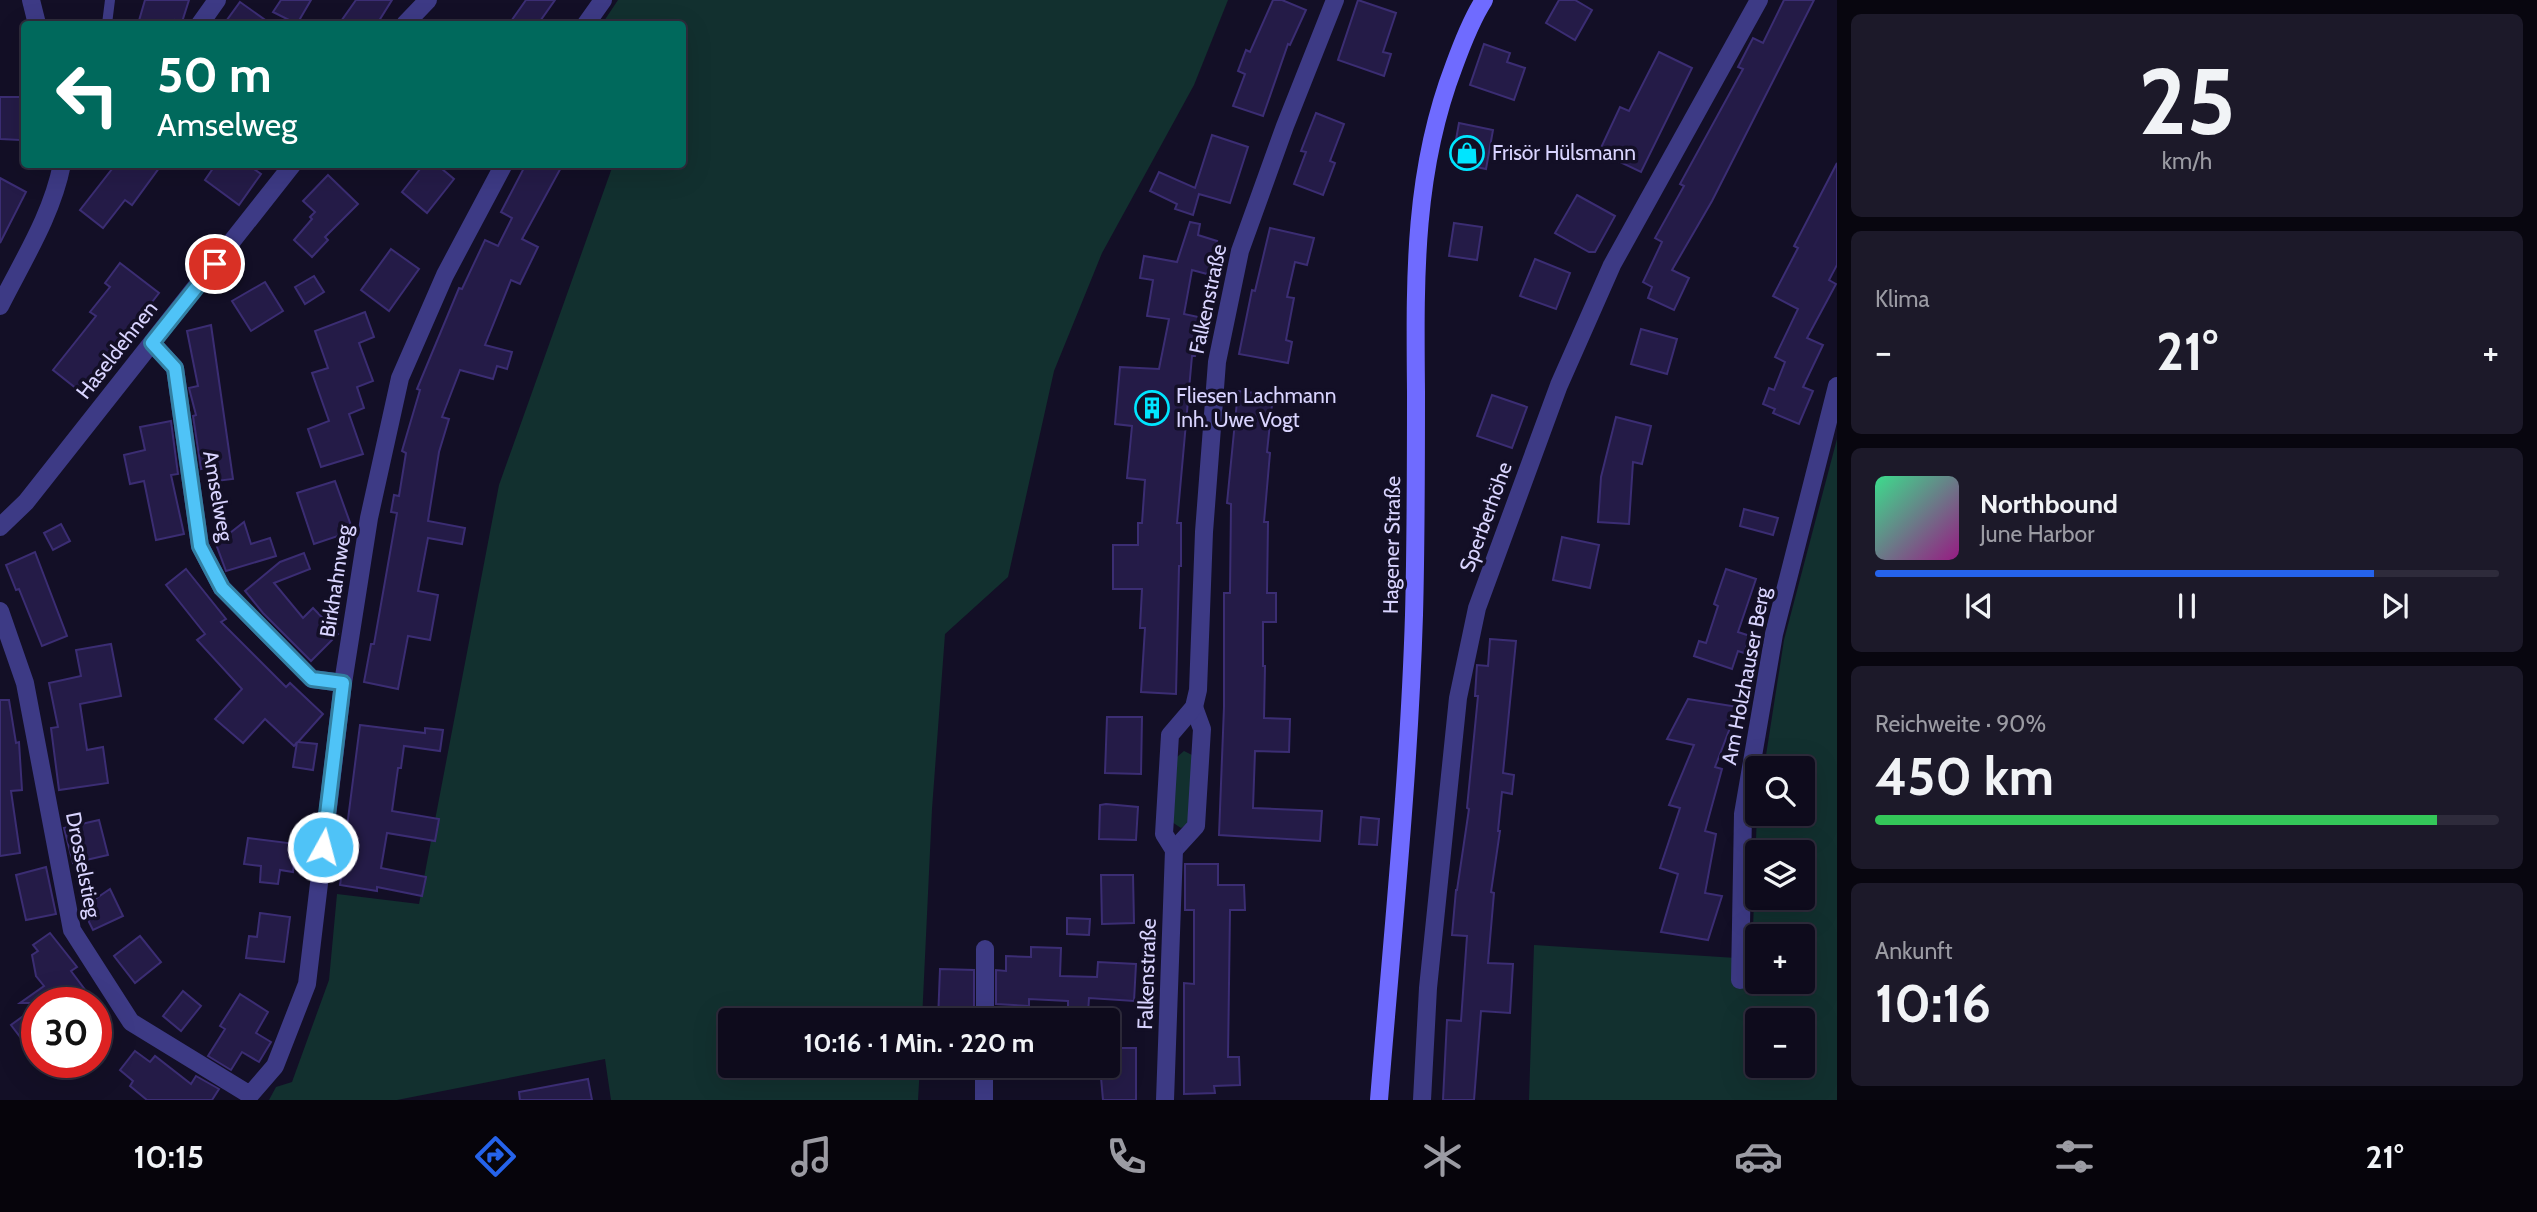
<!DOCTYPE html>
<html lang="de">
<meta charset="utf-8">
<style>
:root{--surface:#0e0b1c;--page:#1c1929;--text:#f1f3f6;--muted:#9b9ba3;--line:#2e2b3b;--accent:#2563eb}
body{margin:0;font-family:Cabin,sans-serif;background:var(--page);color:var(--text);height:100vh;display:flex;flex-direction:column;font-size:26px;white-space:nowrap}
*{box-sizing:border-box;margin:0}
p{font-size:23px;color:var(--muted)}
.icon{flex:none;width:38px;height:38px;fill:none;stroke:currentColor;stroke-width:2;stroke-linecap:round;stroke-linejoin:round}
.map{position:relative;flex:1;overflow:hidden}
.drawer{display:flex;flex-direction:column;gap:14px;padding:14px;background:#08060f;width:700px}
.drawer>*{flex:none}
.guide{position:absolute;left:21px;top:21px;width:665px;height:147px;border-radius:7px;box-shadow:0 7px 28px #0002,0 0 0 2px var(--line);background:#00695c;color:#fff;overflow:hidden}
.tools{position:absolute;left:1745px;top:756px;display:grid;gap:14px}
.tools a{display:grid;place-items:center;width:70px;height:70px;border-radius:7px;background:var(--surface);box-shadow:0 7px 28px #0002,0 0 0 2px var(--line);font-size:35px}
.speed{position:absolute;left:21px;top:987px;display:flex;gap:14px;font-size:35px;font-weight:700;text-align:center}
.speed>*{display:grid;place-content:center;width:91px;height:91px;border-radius:50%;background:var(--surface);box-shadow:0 7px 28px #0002,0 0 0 2px var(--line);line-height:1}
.speed .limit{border:10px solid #d22;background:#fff;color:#111}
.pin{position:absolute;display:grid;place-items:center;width:60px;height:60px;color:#fff;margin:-30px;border:4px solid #fff;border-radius:50%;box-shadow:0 2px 7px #0007}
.me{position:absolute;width:77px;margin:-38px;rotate:7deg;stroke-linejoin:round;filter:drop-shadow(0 0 5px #0008)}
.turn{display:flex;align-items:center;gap:24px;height:147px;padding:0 21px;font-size:32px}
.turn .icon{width:91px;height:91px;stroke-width:2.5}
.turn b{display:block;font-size:49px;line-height:60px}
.big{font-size:52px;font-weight:800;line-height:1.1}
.drawer .widget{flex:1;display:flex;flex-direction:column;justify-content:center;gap:10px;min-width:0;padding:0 24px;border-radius:10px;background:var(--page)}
.drawer .dial{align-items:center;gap:0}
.dial b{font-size:91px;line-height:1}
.song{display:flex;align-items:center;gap:21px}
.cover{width:84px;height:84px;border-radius:10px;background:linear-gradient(135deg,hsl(150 70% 55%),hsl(310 70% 35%))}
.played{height:7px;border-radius:4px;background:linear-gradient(90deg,var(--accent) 80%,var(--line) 80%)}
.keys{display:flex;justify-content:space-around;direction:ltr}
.heat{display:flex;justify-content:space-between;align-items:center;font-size:38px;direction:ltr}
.charge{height:10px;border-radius:5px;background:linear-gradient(90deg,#34c759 90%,var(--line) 0)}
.trip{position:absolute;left:718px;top:1008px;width:402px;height:70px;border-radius:7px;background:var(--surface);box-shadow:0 7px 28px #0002,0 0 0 2px var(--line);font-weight:800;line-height:70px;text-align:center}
.menu{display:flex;height:112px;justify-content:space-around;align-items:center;background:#06040b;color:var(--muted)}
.menu .icon{width:49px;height:49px}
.menu .active{color:var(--accent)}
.menu b{font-size:32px;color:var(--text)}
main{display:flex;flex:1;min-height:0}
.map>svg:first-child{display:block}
.green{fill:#12302f;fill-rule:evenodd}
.building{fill:#241b47;stroke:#3b2d73;stroke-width:2}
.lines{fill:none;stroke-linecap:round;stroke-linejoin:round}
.lane{stroke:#3d3a85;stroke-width:10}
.street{stroke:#3d3a85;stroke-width:18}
.secondary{stroke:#6f6bff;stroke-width:18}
.route-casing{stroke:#337fa1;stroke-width:18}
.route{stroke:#4fc3f7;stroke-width:12}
.labels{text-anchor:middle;stroke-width:7;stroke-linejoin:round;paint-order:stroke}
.poi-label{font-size:21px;fill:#d9d4ff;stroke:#130f26;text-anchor:start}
.street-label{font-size:21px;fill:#d9d4ff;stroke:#130f26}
</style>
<main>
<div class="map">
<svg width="1837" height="1100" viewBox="0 0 1837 1100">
<rect width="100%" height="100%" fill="#130f26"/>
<!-- green -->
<g class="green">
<path d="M618,0h610l-34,85 -92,168 -48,118 -46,206 -63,57 -13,175 -10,211h-192v46h190l-2,34h-307l-6,-41 -208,41h-128l7,-13 16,-5 37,-102 8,-86 82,10 80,-419 114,-320 69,-1v-140h-80z"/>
<path d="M1837,439v661h-308l5,-155 218,14 5,-148v3h45v-46h-38l20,-128zM1757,852h45v46h-45zM1757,936h45v46h-45zM1757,1020h45v46h-45z"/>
<path d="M1184,751l14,7 -5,62 -12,8 -15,-10 4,-55z"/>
</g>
<!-- building -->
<g class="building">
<path d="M145,0h44l-7,22 -7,-2 -1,4h-36z"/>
<path d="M281,0h30l-14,24 -24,-12z"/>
<path d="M356,0h36l-15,24h-38z"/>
<path d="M526,0h29l-17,24h-29z"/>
<path d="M1273,0h9l24,10 -16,35 -2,-1 -25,72 -30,-10 12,-32 -7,-3 8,-21 4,2z"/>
<path d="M1358,0l38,13 -13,39 8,2 -7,22 -46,-16z"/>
<path d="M1559,0h16l17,10 -17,30 -29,-17z"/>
<path d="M1784,0h30l-102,201 -40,69 17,8 -15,32 -26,-12 4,-11 -9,-5 19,-40 -7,-4 29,-52 -4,-2 63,-115 -5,-2 15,-29 10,5z"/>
<path d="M240,2l31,22h-47z"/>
<path d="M1484,44l26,9 -3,9 18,6 -11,32 -44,-15z"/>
<path d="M1659,52l33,16 -51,104 -42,-20 21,-45 9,4z"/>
<path d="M0,97h20v43l-20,-1z"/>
<path d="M1316,113l28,11 -14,37 5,2 -12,32 -29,-11 12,-32 -5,-1z"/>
<path d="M1459,123l34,7 -7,39 -34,-7z"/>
<path d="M1212,135l36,12 -18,56 -31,-9 -6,21 -18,-6 2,-5 -27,-13 9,-19 36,16z"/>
<path d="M1837,163v102l-8,15 7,4 -29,54 16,7 -20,42 10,4 -14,33 -26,-11 2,-4 -12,-5 6,-16 5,2 11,-28 -10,-5 23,-48 -25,-13 25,-48 -4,-2z"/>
<path d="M116,164h46l-30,41 -7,-5 -22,28 -23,-18z"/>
<path d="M216,164h31l14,10 -22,31 -34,-25z"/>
<path d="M424,164h12l18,15 -27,34 -25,-21z"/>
<path d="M526,164h37l-41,75 16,8 -18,37 -9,-4 -26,65 27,7 -5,17 -10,-3 -4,13 -33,-9 -18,47 7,2 -10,33 -11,69 37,7 -3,16 -34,-6 -10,53 20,4 -8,45 -22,-4 -10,53 -34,-7 7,-38h3l23,-131 -6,-1 3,-17 5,1 7,-43 -4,-2 18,-61 -3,-1 42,-101 3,1 23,-49 13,6 14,-28 -11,-6z"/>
<path d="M328,175l30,29 -33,33 3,3 -16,17 -18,-17 18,-21 -2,-2 5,-5 -12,-11z"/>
<path d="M0,178l26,14 -26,51z"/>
<path d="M1577,195l38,21 -20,36h-6l-34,-19z"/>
<path d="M1190,222l10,2 -2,11 19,6 -10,33 -15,-4 -8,44 19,4 -8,38h-3l-15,167h4v43h-2l-3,128 -35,-2 4,-64h-5l2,-39h-29v-44h25v-22h4l3,-43 -18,-2 5,-52 -17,-2 5,-57 39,2 10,-50 -22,-3 6,-36 -13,-2 4,-22 33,6z"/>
<path d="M1454,223l28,4 -5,33 -28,-4z"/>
<path d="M1270,228l44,10 -7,27 -12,-3 -8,35 7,1 -8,42 6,2 -4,21 -49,-9 13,-64 3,1z"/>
<path d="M391,249l28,20 -30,42 -28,-21z"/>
<path d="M1535,259l35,14 -14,36 -36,-13z"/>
<path d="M120,263l39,30 -77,100 -29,-23 43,-54 -6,-4 20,-25 -5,-4z"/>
<path d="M314,276l10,16 -19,12 -10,-17z"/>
<path d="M265,282l18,29 -32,20 -19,-30z"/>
<path d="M365,312l9,25 -15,6 14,38 -16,6 7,21 -15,6 14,40 -42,13 -13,-38 21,-8 -17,-48 16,-5 -13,-37z"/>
<path d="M211,325l22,154 -25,3 -2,-14 -5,1 -8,-53 3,-1 -7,-27 9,-2 -11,-55z"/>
<path d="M1641,329l36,10 -10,35 -36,-10z"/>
<path d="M1238,391l35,4 -6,57 3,1 -6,69h4l-1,71h9v29h-13v44h2l-1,52 26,1 -1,33 -34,-1 -2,57 69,3 -2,30 -101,-6 5,-128v-114h6l1,-89 -4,-1z"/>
<path d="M1492,395l35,12 -15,41 -35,-12z"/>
<path d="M1616,417l35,9 -9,38 -9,-2 -4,62 -31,-2 3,-45z"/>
<path d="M171,421l7,53 -7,1 13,59 -28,6 -12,-59 -14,3 -6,-29 21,-5 -5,-23z"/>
<path d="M335,481l18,50 -39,13 -17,-51z"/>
<path d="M1744,509l34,9 -5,17 -33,-9z"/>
<path d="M244,522l7,22 19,-6 6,18 -50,15 -10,-27z"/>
<path d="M61,524l9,17 -17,9 -9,-17z"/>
<path d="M1562,537l37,8 -9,43 -37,-8z"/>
<path d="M35,552l32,84 -25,10 -23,-57 -3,1 -10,-25z"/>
<path d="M304,553l6,16 -36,14 29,35 10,-10 25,26 -27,27 -48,-48 -18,-22 35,-29z"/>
<path d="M186,569l40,50 -5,3 65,65 4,-4 33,31 -25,28 19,2 -4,26 -20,-3 4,-25 -3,4 -29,-27 -22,24 -28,-24 27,-30 -45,-49 8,-6 -39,-49z"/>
<path d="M1726,569l30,10 -18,53 12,4 -6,17 -6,-2 -6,18 -38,-13 5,-15 7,2 12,-37 -4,-2z"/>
<path d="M1490,639l26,2 -13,132 11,2 -2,19 -10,-2 -4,39h2l-9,61 3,1 -6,70 25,1 -3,49 -29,-2 -7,89h-31l4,-80 14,1 6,-85 -15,-1 4,-45h1l12,-81 -2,-1 11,-112h-3l2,-31 11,1z"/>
<path d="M111,644l10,52 -41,8 7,46 16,-3 5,36 -49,7 -8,-62 7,-1 -9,-44 32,-7 -5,-26z"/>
<path d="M1688,699l50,8 -23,60 7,2 -17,62 11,3 -11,59 17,3 -14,44 -47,-8 17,-58 -18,-6 20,-60 -11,-3 25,-60 -27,-6z"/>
<path d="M0,700h9l7,43 3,-1 3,48 -11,1 9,62 -20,3z"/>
<path d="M1107,717h35l-1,57 -36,-1z"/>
<path d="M360,725l65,8v-5l18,2 -3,21 -36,-5 -3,22h-3l-6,43 47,8 -4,22 -48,-8 -6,35 45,9 -4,19 -45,-9v4l-37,-6 9,-58h-2z"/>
<path d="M1106,804l32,3 -2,33 -37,-1 1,-34z"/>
<path d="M1361,817l18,2 -2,26 -18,-1z"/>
<path d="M99,820l9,35 -35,8 -9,-35z"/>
<path d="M248,838l48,6 -3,28 -13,-2 -2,14 -18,-2 1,-16 -17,-2z"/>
<path d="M1185,864h33v21h26l1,25h-15l-2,147h11l1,28 -26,1 1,7 -31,1v-111l10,1v-74h-9z"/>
<path d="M46,867l10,47 -30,6 -10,-45z"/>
<path d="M1101,875h32l1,48 -32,1z"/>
<path d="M110,889l13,27 -30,14 -11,-22z"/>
<path d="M260,913l30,4 -6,45 -38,-4 3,-22 8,1z"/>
<path d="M1067,918l23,1 -1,16 -22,-1z"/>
<path d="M50,933l27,34 -6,4 24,32h-75l24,-17 -8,-10 -4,-21 6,-4 -5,-6z"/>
<path d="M140,936l21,26 -26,21 -21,-27z"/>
<path d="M1031,947l30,1 -1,28 37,1 1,-15 38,2 -2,37 -45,-3 -1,15 -20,-1v-11l-39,-2v7l-33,-2v-34l10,1v-15l25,1z"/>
<path d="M940,969l34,1v50h-36z"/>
<path d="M183,991l18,15 -20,25 -18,-15z"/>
<path d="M240,994l28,18 -12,21 15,9 -12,20 -17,-10 -11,18 -23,-14 17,-27 -5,-3z"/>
<path d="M37,1006v31l-10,9 -16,-21z"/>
<path d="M1108,1048h28v52h-33l-3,-34h8z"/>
<path d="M135,1051l15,11 5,-6 36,28 5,-8 23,13 -7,11h-65l-17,-14 3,-5 -13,-11z"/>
<path d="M588,1079l4,21h-72l-1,-8z"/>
</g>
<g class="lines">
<!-- lane -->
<path class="lane" d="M107,24l3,-24"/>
<!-- street -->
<g class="street">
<path d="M31,0l6,24"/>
<path d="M200,24l17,-24"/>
<path d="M405,24l23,-24"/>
<path d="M586,24l17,-24"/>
<path d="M0,306c23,-46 52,-91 62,-142"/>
<path d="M152,343l23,25 25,178 22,42 90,91 31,4"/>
<path d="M0,527l26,-25 267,-338"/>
<path d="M0,611l25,72 47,247 59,92 119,73 25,-29 32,-82 36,-301 26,-165 31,-140 45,-103 59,-111"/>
<path d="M1174,850l22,-24 6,-97 -8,-22"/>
<path d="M1740,980l3,-166 31,-180 63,-248"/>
<path d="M985,1020v-71"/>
<path d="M984,1100v-34"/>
<path d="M1165,1100l9,-250 -10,-16 6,-99 24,-28 4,-17 6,-158 13,-170 23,-111 45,-125 50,-126"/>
<path d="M1422,1100l6,-112 30,-290 19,-90 82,-223 53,-120 147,-265"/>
</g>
<!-- secondary -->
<path class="secondary" d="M1379,1100c13,-161 30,-323 35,-485 2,-75 2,-149 2,-224 -1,-112 -3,-218 38,-325 8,-22 17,-46 30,-66"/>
</g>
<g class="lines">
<!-- route casing -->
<g class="route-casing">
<path id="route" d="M215,264l-63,79 23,25 25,178 22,42 90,91 31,4 -20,164"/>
</g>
<!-- route -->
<use href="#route" class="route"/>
</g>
<!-- icons -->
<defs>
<g id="shop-ring" transform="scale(1.75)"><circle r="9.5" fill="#130f26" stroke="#00e5ff" stroke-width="1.5"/><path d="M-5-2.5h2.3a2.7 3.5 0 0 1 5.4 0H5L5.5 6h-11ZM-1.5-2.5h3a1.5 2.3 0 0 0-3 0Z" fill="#00e5ff"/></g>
<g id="building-ring" transform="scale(1.75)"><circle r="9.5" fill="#130f26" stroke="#00e5ff" stroke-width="1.5"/><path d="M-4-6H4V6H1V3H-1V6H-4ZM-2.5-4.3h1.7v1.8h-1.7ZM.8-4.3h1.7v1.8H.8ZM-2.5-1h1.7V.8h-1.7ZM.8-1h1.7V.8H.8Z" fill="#00e5ff"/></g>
</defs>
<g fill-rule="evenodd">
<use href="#shop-ring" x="1467" y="153"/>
<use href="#building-ring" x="1152" y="408"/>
</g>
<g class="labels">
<!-- poi labels -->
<g class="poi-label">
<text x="1492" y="160">Frisör Hülsmann</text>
<text x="1176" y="403">Fliesen Lachmann<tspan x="1176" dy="24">Inh. Uwe Vogt</tspan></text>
</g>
<!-- street labels -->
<g class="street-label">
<text transform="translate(1208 299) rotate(-78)" y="7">Falkenstraße</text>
<text transform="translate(117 350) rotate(-52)" y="7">Haseldehnen</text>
<text transform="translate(218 496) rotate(80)" y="7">Amselweg</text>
<text transform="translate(1486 517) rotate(-70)" y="7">Sperberhöhe</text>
<text transform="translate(1392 545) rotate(-89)" y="7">Hagener Straße</text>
<text transform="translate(336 581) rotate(-81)" y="7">Birkhahnweg</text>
<text transform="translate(1746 676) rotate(-79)" y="7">Am Holzhauser Berg</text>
<text transform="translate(83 865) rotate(79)" y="7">Drosselstieg</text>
<text transform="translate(1147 974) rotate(-88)" y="7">Falkenstraße</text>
</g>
</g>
</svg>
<div class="tools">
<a><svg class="icon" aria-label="search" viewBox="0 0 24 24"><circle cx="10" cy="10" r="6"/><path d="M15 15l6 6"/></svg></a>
<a><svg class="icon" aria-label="layers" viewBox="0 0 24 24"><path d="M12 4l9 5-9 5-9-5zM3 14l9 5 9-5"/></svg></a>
<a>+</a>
<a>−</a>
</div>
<div class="speed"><div class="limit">30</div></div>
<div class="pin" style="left:215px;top:264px;background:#d93025"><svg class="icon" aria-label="arrive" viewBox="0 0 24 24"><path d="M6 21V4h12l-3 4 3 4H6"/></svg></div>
<svg class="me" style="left:323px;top:847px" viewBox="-20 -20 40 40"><circle r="17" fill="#4fc3f7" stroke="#fff" stroke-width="3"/><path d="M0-11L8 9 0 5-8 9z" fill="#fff"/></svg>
<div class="trip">10:16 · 1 Min. · 220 m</div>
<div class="guide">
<div class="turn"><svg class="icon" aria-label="left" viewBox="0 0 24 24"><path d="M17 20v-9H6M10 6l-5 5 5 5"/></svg><div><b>50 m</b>Amselweg</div></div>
</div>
</div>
<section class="drawer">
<div class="widget dial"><b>25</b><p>km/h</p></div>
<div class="widget"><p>Klima</p>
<div class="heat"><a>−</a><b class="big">21°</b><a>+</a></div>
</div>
<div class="widget">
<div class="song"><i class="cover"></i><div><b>Northbound</b><p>June Harbor</p></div></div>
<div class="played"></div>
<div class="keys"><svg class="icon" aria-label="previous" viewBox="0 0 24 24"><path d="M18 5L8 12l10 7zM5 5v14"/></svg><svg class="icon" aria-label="pause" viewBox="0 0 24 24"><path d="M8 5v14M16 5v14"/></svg><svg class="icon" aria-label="next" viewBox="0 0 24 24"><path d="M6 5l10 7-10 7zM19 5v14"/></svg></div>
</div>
<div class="widget"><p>Reichweite · 90%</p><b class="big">450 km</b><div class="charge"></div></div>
<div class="widget"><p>Ankunft</p><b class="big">10:16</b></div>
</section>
</main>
<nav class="menu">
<b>10:15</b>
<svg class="icon active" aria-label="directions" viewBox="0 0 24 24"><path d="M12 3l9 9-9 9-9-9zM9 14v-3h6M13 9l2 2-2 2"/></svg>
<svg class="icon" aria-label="music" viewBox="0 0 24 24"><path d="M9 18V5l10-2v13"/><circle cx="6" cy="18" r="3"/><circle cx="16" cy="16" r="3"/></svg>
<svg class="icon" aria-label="phone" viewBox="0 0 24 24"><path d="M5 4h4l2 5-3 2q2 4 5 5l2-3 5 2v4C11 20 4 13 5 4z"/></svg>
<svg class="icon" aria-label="climate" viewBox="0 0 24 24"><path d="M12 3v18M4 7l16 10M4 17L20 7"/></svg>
<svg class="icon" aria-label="car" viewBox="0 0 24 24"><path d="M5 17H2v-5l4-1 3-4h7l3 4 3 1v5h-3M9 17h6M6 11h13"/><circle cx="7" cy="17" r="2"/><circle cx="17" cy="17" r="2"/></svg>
<svg class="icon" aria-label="filters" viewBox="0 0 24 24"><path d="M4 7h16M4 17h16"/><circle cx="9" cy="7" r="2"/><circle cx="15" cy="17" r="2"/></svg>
<b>21°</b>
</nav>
